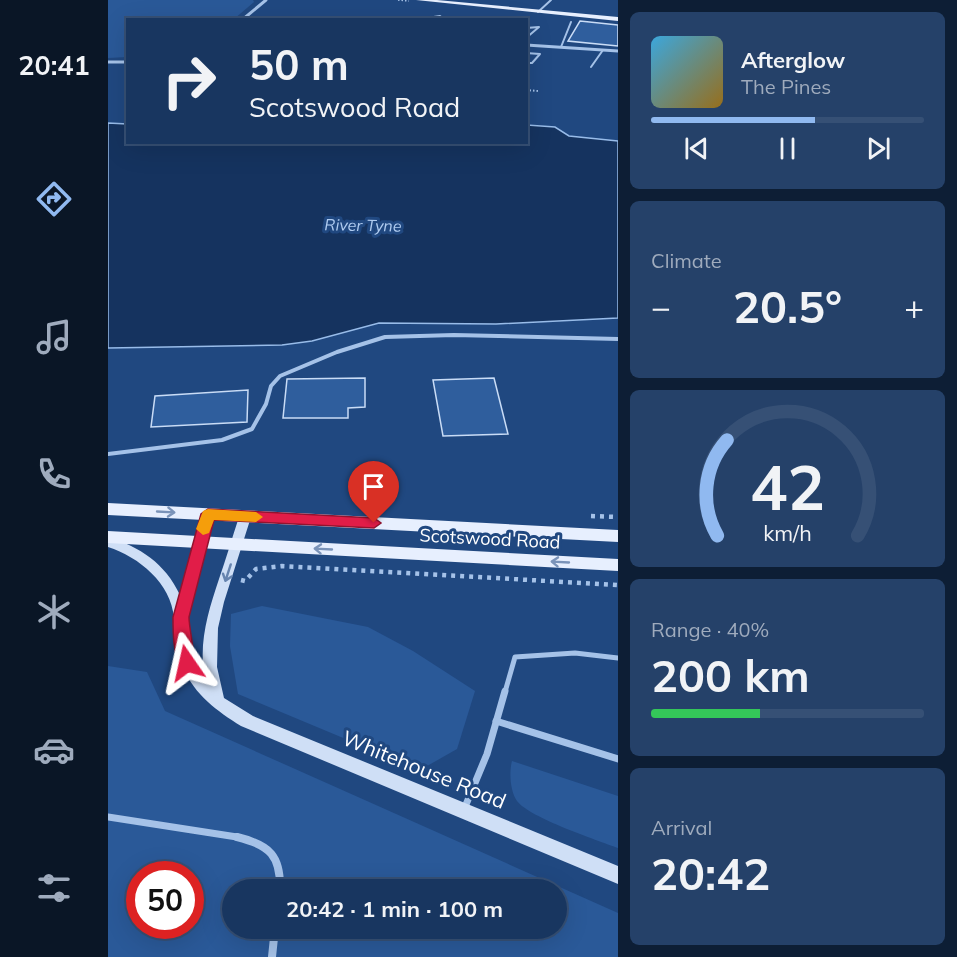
<!DOCTYPE html>
<meta charset="utf-8">
<style>
:root{--surface:#183660;--page:#254169;--text:#f1f3f6;--muted:#9fabbd;--line:#365075;--accent:#90b9f0}
body{margin:0;font-family:Mulish,sans-serif;background:var(--page);color:var(--text);height:100vh;display:flex;flex-direction:column;font-size:22px;white-space:nowrap}
*{box-sizing:border-box;margin:0}
p{font-size:20px;color:var(--muted)}
.icon{flex:none;width:33px;height:33px;fill:none;stroke:currentColor;stroke-width:2;stroke-linecap:round;stroke-linejoin:round}
.map{position:relative;flex:1;overflow:hidden}
.side{display:flex;flex-direction:column;gap:12px;padding:12px;background:#0d1e35;width:339px}
.side>*{flex:none}
.guide{position:absolute;left:18px;top:18px;width:402px;height:126px;border-radius:0px;box-shadow:0 6px 24px #0002,0 0 0 2px var(--line);background:#183660;color:var(--text);overflow:hidden}
.speed{position:absolute;left:18px;top:861px;display:flex;gap:12px;font-size:30px;font-weight:700;text-align:center}
.speed>*{display:grid;place-content:center;width:78px;height:78px;border-radius:50%;background:var(--surface);box-shadow:0 6px 24px #0002,0 0 0 2px var(--line);line-height:1}
.speed .limit{border:9px solid #d22;background:#fff;color:#111}
.pin{position:absolute;display:grid;place-items:center;width:51px;height:51px;color:#fff;margin:-62px -26px;border-radius:50% 50% 50% 0;rotate:-45deg;box-shadow:0 0 6px #0007}
.pin .icon{rotate:45deg}
.me{position:absolute;width:66px;margin:-33px;rotate:349deg;stroke-linejoin:round;filter:drop-shadow(0 0 4px #0008)}
.turn{display:flex;align-items:center;gap:21px;height:126px;padding:0 24px;font-size:27px}
.turn .icon{width:78px;height:78px;stroke-width:2.5}
.turn b{display:block;font-size:42px;line-height:51px}
.big{font-size:45px;font-weight:700;line-height:1.1}
.side .card{flex:1;display:flex;flex-direction:column;justify-content:center;gap:9px;min-width:0;padding:0 21px;border-radius:9px;background:var(--page)}
.side .dial{align-items:center;gap:0}
.dial svg{height:156px;overflow:visible;fill:none;stroke:var(--line);stroke-width:7;stroke-linecap:round;text-anchor:middle}
.dial text{fill:var(--text);stroke:none}
.song{display:flex;align-items:center;gap:18px}
.cover{width:72px;height:72px;border-radius:9px;background:linear-gradient(135deg,hsl(200 70% 55%),hsl(40 70% 35%))}
.played{height:6px;border-radius:3px;background:linear-gradient(90deg,var(--accent) 60%,var(--line) 60%)}
.keys{display:flex;justify-content:space-around;direction:ltr}
.heat{display:flex;justify-content:space-between;align-items:center;font-size:33px;direction:ltr}
.charge{height:9px;border-radius:4px;background:linear-gradient(90deg,#34c759 40%,var(--line) 0)}
.trip{position:absolute;left:114px;top:879px;width:345px;height:60px;border-radius:30px;background:var(--surface);box-shadow:0 6px 24px #0002,0 0 0 2px var(--line);font-weight:700;line-height:60px;text-align:center}
main{display:flex;flex:1;min-height:0}
.menu{display:flex;flex-direction:column;width:108px;justify-content:space-around;align-items:center;background:#0a1626;color:var(--muted)}
.menu .icon{width:42px;height:42px}
.menu .current{color:var(--accent)}
.menu b{font-size:27px;color:var(--text)}
.map>svg:first-child{display:block}
.green{fill:#2a5998;fill-rule:evenodd}
.water{fill:#15335f;stroke:#98bce9;stroke-width:1.5}
.building{fill:#2f5e9d;stroke:#c9dcf6;stroke-width:1.5}
.lines{fill:none;stroke-linecap:round;stroke-linejoin:round}
.path-far2{stroke:#a5c2e8;stroke-width:1.5;stroke-dasharray:1.5 2;stroke-linecap:butt}
.path-far1{stroke:#a5c2e8;stroke-width:2;stroke-dasharray:1.5 2;stroke-linecap:butt}
.path{stroke:#a5c2e8;stroke-width:4.5;stroke-dasharray:4 5;stroke-linecap:butt}
.service-far3{stroke:#a5c2e8;stroke-width:2}
.service-far2{stroke:#a5c2e8;stroke-width:4}
.service-far1{stroke:#a5c2e8;stroke-width:5}
.service{stroke:#a5c2e8;stroke-width:7}
.minor-far1{stroke:#a5c2e8;stroke-width:3}
.minor{stroke:#a5c2e8;stroke-width:8}
.secondary{fill:#cfdff6;fill-rule:evenodd}
.primary{fill:#e7effe;fill-rule:evenodd}
.oneway{stroke:#7a93b9}
.oneway2{stroke:#6684af}
.route{fill:#e11d48;stroke:#92132f;stroke-width:1.5}
.slow{fill:#f59e0b}
.labels{text-anchor:middle;stroke-width:6;stroke-linejoin:round;paint-order:stroke}
.far-water-label{font-size:16px;font-style:italic;fill:#b0ccf0;stroke:#204880}
.street-label{font-size:18px;fill:#fff;stroke:#204880}
.near-street-label{font-size:21px;fill:#fff;stroke:#204880}
</style>
<main>
<nav class="menu">
<b>20:41</b>
<svg class="icon current" aria-label="directions" viewBox="0 0 24 24"><path d="M12 3l9 9-9 9-9-9zM9 14v-3h6M13 9l2 2-2 2"/></svg>
<svg class="icon" aria-label="music" viewBox="0 0 24 24"><path d="M9 18V5l10-2v13"/><circle cx="6" cy="18" r="3"/><circle cx="16" cy="16" r="3"/></svg>
<svg class="icon" aria-label="phone" viewBox="0 0 24 24"><path d="M5 4h4l2 5-3 2q2 4 5 5l2-3 5 2v4C11 20 4 13 5 4z"/></svg>
<svg class="icon" aria-label="climate" viewBox="0 0 24 24"><path d="M12 3v18M4 7l16 10M4 17L20 7"/></svg>
<svg class="icon" aria-label="car" viewBox="0 0 24 24"><path d="M5 17H2v-5l4-1 3-4h7l3 4 3 1v5h-3M9 17h6M6 11h13"/><circle cx="7" cy="17" r="2"/><circle cx="17" cy="17" r="2"/></svg>
<svg class="icon" aria-label="filters" viewBox="0 0 24 24"><path d="M4 7h16M4 17h16"/><circle cx="9" cy="7" r="2"/><circle cx="15" cy="17" r="2"/></svg>
</nav>
<div class="map">
<svg width="510" height="957" viewBox="0 0 510 957">
<rect width="100%" height="100%" fill="#204880"/>
<!-- green -->
<g class="green">
<path d="M0,0h145l1,2 -20,17 -106,1 -1,37 -19,1z"/>
<path d="M154,606l106,21 45,24 62,40 -18,58 -37,21 -182,-76 -8,-48 1,-32z"/>
<path d="M0,666l39,6 18,39 453,202v44h-510zM32,874h50v52h-50zM124,890h324v38h-324z"/>
<path d="M404,761l106,35v52c-21,-8 -88,-30 -101,-47 -7,-10 -8,-29 -5,-40z"/>
</g>
<!-- water -->
<path class="water" d="M0,123l19,1 1,18h398l1,-17 28,2 14,9 49,5v177l-122,6 -117,-1 -67,18 -30,4 -174,3z"/>
<!-- building -->
<g class="building">
<path d="M472,21l38,4v21l-50,-5z"/>
<path d="M257,378v29l-17,1v10h-65l4,-39z"/>
<path d="M386,378l14,56 -65,2 -10,-56z"/>
<path d="M140,390l-1,32 -96,5 4,-31z"/>
</g>
<g class="lines">
<!-- path-far2 -->
<path class="path-far2" d="M290,0l11,1"/>
<!-- path-far1 -->
<path class="path-far1" d="M418,90l12,1"/>
<!-- path -->
<g class="path">
<path d="M483,516l27,1"/>
<path d="M133,580l4,1 11,-12 26,-3 336,19"/>
</g>
<!-- service-far3 -->
<g class="service-far3">
<path d="M430,12l13,-12"/>
<path d="M306,20l26,-4 5,4"/>
<path d="M418,28l13,-1 -13,11"/>
<path d="M453,47l10,-25"/>
<path d="M418,53l14,1 -8,9h-6"/>
<path d="M483,67l12,-17"/>
</g>
<!-- service-far2 -->
<path class="service-far2" d="M0,454l114,-14 30,-11 14,-25 5,-18 9,-10 57,-24 48,-15 69,-2 164,4"/>
<!-- service-far1 -->
<path class="service-far1" d="M397,692l10,-35 60,-4 43,5"/>
<!-- service -->
<g class="service">
<path d="M388,721l122,38"/>
<path d="M357,807l22,-53 18,-63"/>
<path d="M0,817l129,20"/>
</g>
<!-- minor-far1 -->
<g class="minor-far1">
<path d="M134,20l24,-20"/>
<path d="M418,45l92,6"/>
<path d="M0,62h20"/>
</g>
<!-- minor -->
<g class="minor">
<path d="M129,837c33,8 44,19 43,53"/>
<path d="M164,957l3,-29"/>
</g>
<!-- secondary -->
<path class="secondary" d="M100,510l4,1 2,3 -26,103 4,35 4,13 9,13c-7,-34 3,-66 14,-99 7,-20 13,-41 20,-62l2,-3h8l2,3 -27,85 -6,26 -1,39 7,31 29,18 365,150v18l-377,-158c-24,-15 -46,-31 -58,-58 -7,-16 -7,-32 -9,-50 -3,-35 -35,-61 -66,-71v-10c32,10 57,26 72,58l22,-81 2,-3z"/>
<!-- primary -->
<g class="primary">
<path d="M308,0h21l181,17v4z"/>
<path d="M0,503l510,27v12l-510,-27z"/>
<path d="M0,531l510,28v12l-510,-28z"/>
</g>
</g>
<!-- one-way arrows -->
<defs><path id="oneway-shaft" d="M-6 0H5M1.5-3L5.5 0L1.5 3" fill="none" stroke-width="1.6" stroke-linecap="round" stroke-linejoin="round" transform="scale(1.5)"/></defs>
<g class="oneway">
<use href="#oneway-shaft" transform="translate(58 512) rotate(3)"/>
<use href="#oneway-shaft" transform="translate(215 549) rotate(-177)"/>
<use href="#oneway-shaft" transform="translate(452 562) rotate(-177)"/>
</g>
<use class="oneway2" href="#oneway-shaft" transform="translate(120 573) rotate(108)"/>
<!-- route -->
<path class="route" d="M100,509l166,9 7,5 -7,5 -160,-8 -25,97c0,13 8,43 4,51l-6,3 -6,-3c-8,-15 -8,-35 -8,-51l28,-103z"/>
<!-- slow -->
<path class="slow" d="M100,509l48,3 7,5 -7,5 -42,-2 -5,13 -6,2 -7,-6 7,-18z"/>
<g class="labels">
<!-- far-water labels -->
<g class="far-water-label">
<text transform="translate(255 225) rotate(1)" y="6">River Tyne</text>
</g>
<!-- street labels -->
<g class="street-label">
<text transform="translate(382 539) rotate(3)" y="6">Scotswood Road</text>
</g>
<!-- near-street labels -->
<g class="near-street-label">
<text transform="translate(316 770) rotate(22)" y="7">Whitehouse Road</text>
</g>
</g>
</svg>
<div class="speed"><div class="limit">50</div></div>
<div class="pin" style="left:266px;top:523px;background:#d93025"><svg class="icon" aria-label="arrive" viewBox="0 0 24 24"><path d="M6 21V4h12l-3 4 3 4H6"/></svg></div>
<svg class="me" style="left:79px;top:663px" viewBox="-20 -20 40 40"><path d="M0-17L14 15 0 8-14 15z" fill="#e11d48" stroke="#fff" stroke-width="4"/></svg>
<div class="trip">20:42 · 1 min · 100 m</div>
<div class="guide">
<div class="turn"><svg class="icon" aria-label="right" viewBox="0 0 24 24"><path d="M7 20v-9h11M14 6l5 5-5 5"/></svg><div><b>50 m</b>Scotswood Road</div></div>
</div>
</div>
<section class="side">
<div class="card">
<div class="song"><i class="cover"></i><div><b>Afterglow</b><p>The Pines</p></div></div>
<div class="played"></div>
<div class="keys"><svg class="icon" aria-label="previous" viewBox="0 0 24 24"><path d="M18 5L8 12l10 7zM5 5v14"/></svg><svg class="icon" aria-label="pause" viewBox="0 0 24 24"><path d="M8 5v14M16 5v14"/></svg><svg class="icon" aria-label="next" viewBox="0 0 24 24"><path d="M6 5l10 7-10 7zM19 5v14"/></svg></div>
</div>
<div class="card"><p>Climate</p>
<div class="heat"><a>−</a><b class="big">20.5°</b><a>+</a></div>
</div>
<div class="card dial"><svg viewBox="0 0 100 80">
<path d="M14 69A42 42 0 1 1 86 69"/>
<path d="M14 69A42 42 0 0 1 19 20" stroke="#90b9f0"/>
<text x="50" y="56" font-size="32" font-weight="700">42</text>
<text x="50" y="72" font-size="11">km/h</text>
</svg></div>
<div class="card"><p>Range · 40%</p><b class="big">200 km</b><div class="charge"></div></div>
<div class="card"><p>Arrival</p><b class="big">20:42</b></div>
</section>
</main>
